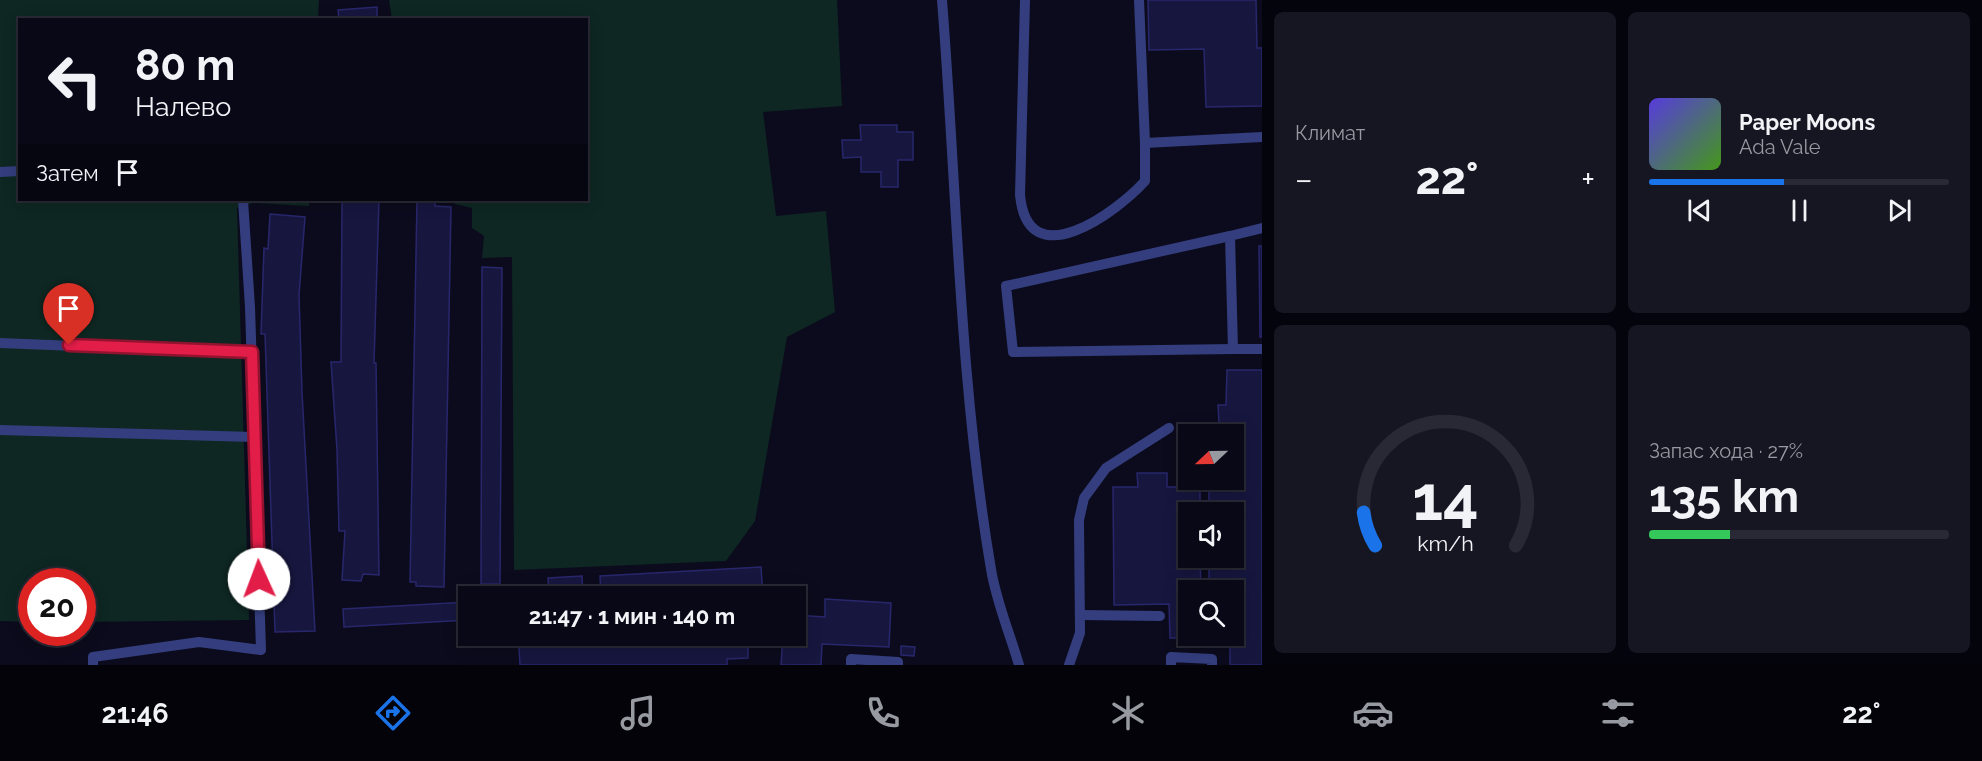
<!DOCTYPE html>
<html lang="ru">
<meta charset="utf-8">
<style>
:root{--surface:#080816;--page:#161623;--text:#f1f3f6;--muted:#989aa1;--line:#292935;--accent:#1a73e8}
body{margin:0;font-family:Raleway,sans-serif;background:var(--page);color:var(--text);height:100vh;display:flex;flex-direction:column;font-size:22px;white-space:nowrap}
*{box-sizing:border-box;margin:0}
p{font-size:20px;color:var(--muted)}
.icon{flex:none;width:33px;height:33px;fill:none;stroke:currentColor;stroke-width:2;stroke-linecap:round;stroke-linejoin:round}
.map{position:relative;flex:1;overflow:hidden}
.panel{display:flex;flex-direction:column;gap:12px;padding:12px;background:#04040c;width:720px}
.panel>*{flex:none}
.top-card{position:absolute;left:18px;top:18px;width:570px;height:183px;border-radius:0px;box-shadow:0 3px 15px #0003,0 0 0 2px var(--line);background:#080816;color:var(--text);overflow:hidden}
.needle{width:39px;rotate:248deg}
.tools{position:absolute;left:1178px;top:424px;display:grid;gap:12px}
.tools a{display:grid;place-items:center;width:66px;height:66px;border-radius:0px;background:var(--surface);box-shadow:0 3px 15px #0003,0 0 0 2px var(--line);font-size:30px}
.speed{position:absolute;left:18px;top:568px;display:flex;gap:12px;font-size:30px;font-weight:700;text-align:center}
.speed>*{display:grid;place-content:center;width:78px;height:78px;border-radius:50%;background:var(--surface);box-shadow:0 3px 15px #0003,0 0 0 2px var(--line);line-height:1}
.speed .limit{border:9px solid #d22;background:#fff;color:#111}
.pin{position:absolute;display:grid;place-items:center;width:51px;height:51px;color:#fff;margin:-62px -26px;border-radius:50% 50% 50% 0;rotate:-45deg;box-shadow:0 0 6px #0007}
.pin .icon{rotate:45deg}
.me{position:absolute;width:66px;margin:-33px;rotate:358deg;stroke-linejoin:round;filter:drop-shadow(0 0 4px #0008)}
.turn{display:flex;align-items:center;gap:21px;height:126px;padding:0 18px;font-size:27px}
.turn .icon{width:78px;height:78px;stroke-width:2.5}
.turn b{display:block;font-size:42px;line-height:51px}
.then{display:flex;align-items:center;height:57px;padding:0 18px;background:#0003;gap:12px;font-size:22px}
.big{font-size:45px;font-weight:700;line-height:1.1}
.panel .card{flex:1;display:flex;flex-direction:column;justify-content:center;gap:9px;min-width:0;padding:0 21px;border-radius:9px;background:var(--page)}
.panel .dial{align-items:center;gap:0}
.dial svg{height:156px;overflow:visible;fill:none;stroke:var(--line);stroke-width:7;stroke-linecap:round;text-anchor:middle}
.dial text{fill:var(--text);stroke:none}
.song{display:flex;align-items:center;gap:18px}
.cover{width:72px;height:72px;border-radius:9px;background:linear-gradient(135deg,hsl(250 70% 55%),hsl(100 70% 35%))}
.played{height:6px;border-radius:3px;background:linear-gradient(90deg,var(--accent) 45%,var(--line) 45%)}
.keys{display:flex;justify-content:space-around;direction:ltr}
.heat{display:flex;justify-content:space-between;align-items:center;font-size:33px;direction:ltr}
.charge{height:9px;border-radius:4px;background:linear-gradient(90deg,#34c759 27%,var(--line) 0)}
.panel .tiles{flex:1;display:grid;gap:12px;grid-template-columns:repeat(2,1fr)}
.trip{position:absolute;left:458px;top:586px;width:348px;height:60px;border-radius:0px;background:var(--surface);box-shadow:0 3px 15px #0003,0 0 0 2px var(--line);font-weight:700;line-height:60px;text-align:center}
.dock{display:flex;height:96px;justify-content:space-around;align-items:center;background:#030309;color:var(--muted)}
.dock .icon{width:42px;height:42px}
.dock .selected{color:var(--accent)}
.dock b{font-size:27px;color:var(--text)}
main{display:flex;flex:1;min-height:0}
.map>svg:first-child{display:block}
.green{fill:#0e2722}
.building{fill:#17163f;stroke:#29276c;stroke-width:1.5}
.lines{fill:none;stroke-linecap:round;stroke-linejoin:round}
.lane{stroke:#343e7e;stroke-width:10}
.route-casing{stroke:#92132f;stroke-width:15}
.route{stroke:#e11d48;stroke-width:10}
</style>
<main>
<div class="map">
<svg width="1262" height="665" viewBox="0 0 1262 665">
<rect width="100%" height="100%" fill="#0b0b1d"/>
<!-- green -->
<g class="green">
<path d="M0,0h319l-1,19 -298,1v180h289v6l-56,-3 -16,5 12,412 -166,2 -1,-40h-50l-1,40 -31,-1z"/>
<path d="M389,0h448l5,106 -79,6 13,104 50,-5 9,101 -48,25 -32,184 -29,40 -212,9 -2,-313 -30,1 2,-22 -12,-8v-20l-17,-4v-4h131v-180l-194,-1z"/>
</g>
<!-- building -->
<g class="building">
<path d="M1148,0h108l1,48h5v58l-56,1 -2,-58 -55,1z"/>
<path d="M377,7v13h-38l-1,-10z"/>
<path d="M860,125h37v7h16v28h-15v27h-17v-15h-20v-15l-18,1 -1,-18h19z"/>
<path d="M342,200h37l-5,163h2l3,212 -16,-1 -2,7 -19,-1 3,-49h-6l-2,-81 -6,-88h10z"/>
<path d="M417,200h18v6l16,1 -7,380 -28,-1v-4h-6z"/>
<path d="M270,214l35,3 -6,78 3,97 13,239 -40,1 -10,-298h-4l3,-86 4,1z"/>
<path d="M1259,246h3v91h-2z"/>
<path d="M482,267l20,1 -2,316h-19z"/>
<path d="M1227,370h35v295h-32v-29h3v-45h-24v-33h24v-45h-24v-33h24v-45h-24v-7h18v-5h-8l-1,-18h8z"/>
<path d="M1137,473h30v14h33v26h-12v45h12l1,33h-13v45h13v2h-31l-1,-34 -55,1 -1,-118h25z"/>
<path d="M761,567l2,30h-227l13,-1 -1,-18 34,-2 1,19 18,-1 -1,-18z"/>
<path d="M825,599l66,4 -2,44 -67,-3 -1,21h-40l2,-29h12v-21l30,2z"/>
<path d="M468,602v18l-124,7 -1,-18z"/>
<path d="M748,640v18l-21,1v6h-207l-1,-18z"/>
<path d="M901,646l14,1 -1,9 -13,-1z"/>
</g>
<g class="lines">
<!-- lane -->
<g class="lane">
<path d="M942,0c15,190 17,381 49,569 5,32 19,65 28,96"/>
<path d="M1025,0l-5,195c8,83 97,17 125,-14v-38"/>
<path d="M1139,0l6,143 117,-6"/>
<path d="M0,172l20,-1"/>
<path d="M1262,228l-32,8 3,113h29"/>
<path d="M1230,236l-224,50 7,66 220,-3"/>
<path d="M0,343l252,10"/>
<path d="M0,430l254,7"/>
<path d="M1080,615l80,1"/>
<path d="M93,665v-8l106,-15 62,8 -11,-343 -7,-107"/>
<path d="M851,665v-6l47,3v3"/>
<path d="M1069,665l11,-32 -1,-113 5,-22 22,-30 63,-40"/>
<path d="M1171,665v-8l41,2v6"/>
</g>
</g>
<g class="lines">
<!-- route casing -->
<g class="route-casing">
<path id="route" d="M69,345l183,7 7,227"/>
</g>
<!-- route -->
<use href="#route" class="route"/>
</g>
</svg>
<div class="tools">
<a><svg class="needle" viewBox="-14 -14 28 28"><path d="M0-13l5 13h-10z" fill="#e53935"/><path d="M0 13l5-13h-10z" fill="#989aa1"/></svg></a>
<a><svg class="icon" aria-label="sound" viewBox="0 0 24 24"><path d="M4 9h4l5-4v14l-5-4H4zM17 9q2 3 0 6"/></svg></a>
<a><svg class="icon" aria-label="search" viewBox="0 0 24 24"><circle cx="10" cy="10" r="6"/><path d="M15 15l6 6"/></svg></a>
</div>
<div class="speed"><div class="limit">20</div></div>
<div class="pin" style="left:69px;top:345px;background:#d93025"><svg class="icon" aria-label="arrive" viewBox="0 0 24 24"><path d="M6 21V4h12l-3 4 3 4H6"/></svg></div>
<svg class="me" style="left:259px;top:579px" viewBox="-20 -20 40 40"><circle r="19" fill="#fff"/><path d="M0-13L10 11 0 6-10 11z" fill="#e11d48"/></svg>
<div class="trip">21:47 · 1 мин · 140 m</div>
<div class="top-card">
<div class="turn"><svg class="icon" aria-label="left" viewBox="0 0 24 24"><path d="M17 20v-9H6M10 6l-5 5 5 5"/></svg><div><b>80 m</b>Налево</div></div>
<div class="then">Затем<svg class="icon" aria-label="arrive" viewBox="0 0 24 24"><path d="M6 21V4h12l-3 4 3 4H6"/></svg></div>
</div>
</div>
<section class="panel">
<div class="tiles">
<div class="card"><p>Климат</p>
<div class="heat"><a>−</a><b class="big">22°</b><a>+</a></div>
</div>
<div class="card">
<div class="song"><i class="cover"></i><div><b>Paper Moons</b><p>Ada Vale</p></div></div>
<div class="played"></div>
<div class="keys"><svg class="icon" aria-label="previous" viewBox="0 0 24 24"><path d="M18 5L8 12l10 7zM5 5v14"/></svg><svg class="icon" aria-label="pause" viewBox="0 0 24 24"><path d="M8 5v14M16 5v14"/></svg><svg class="icon" aria-label="next" viewBox="0 0 24 24"><path d="M6 5l10 7-10 7zM19 5v14"/></svg></div>
</div>
<div class="card dial"><svg viewBox="0 0 100 80">
<path d="M14 69A42 42 0 1 1 86 69"/>
<path d="M14 69A42 42 0 0 1 8 52" stroke="#1a73e8"/>
<text x="50" y="56" font-size="32" font-weight="700">14</text>
<text x="50" y="72" font-size="11">km/h</text>
</svg></div>
<div class="card"><p>Запас хода · 27%</p><b class="big">135 km</b><div class="charge"></div></div>
</div>
</section>
</main>
<nav class="dock">
<b>21:46</b>
<svg class="icon selected" aria-label="directions" viewBox="0 0 24 24"><path d="M12 3l9 9-9 9-9-9zM9 14v-3h6M13 9l2 2-2 2"/></svg>
<svg class="icon" aria-label="music" viewBox="0 0 24 24"><path d="M9 18V5l10-2v13"/><circle cx="6" cy="18" r="3"/><circle cx="16" cy="16" r="3"/></svg>
<svg class="icon" aria-label="phone" viewBox="0 0 24 24"><path d="M5 4h4l2 5-3 2q2 4 5 5l2-3 5 2v4C11 20 4 13 5 4z"/></svg>
<svg class="icon" aria-label="climate" viewBox="0 0 24 24"><path d="M12 3v18M4 7l16 10M4 17L20 7"/></svg>
<svg class="icon" aria-label="car" viewBox="0 0 24 24"><path d="M5 17H2v-5l4-1 3-4h7l3 4 3 1v5h-3M9 17h6M6 11h13"/><circle cx="7" cy="17" r="2"/><circle cx="17" cy="17" r="2"/></svg>
<svg class="icon" aria-label="filters" viewBox="0 0 24 24"><path d="M4 7h16M4 17h16"/><circle cx="9" cy="7" r="2"/><circle cx="15" cy="17" r="2"/></svg>
<b>22°</b>
</nav>
